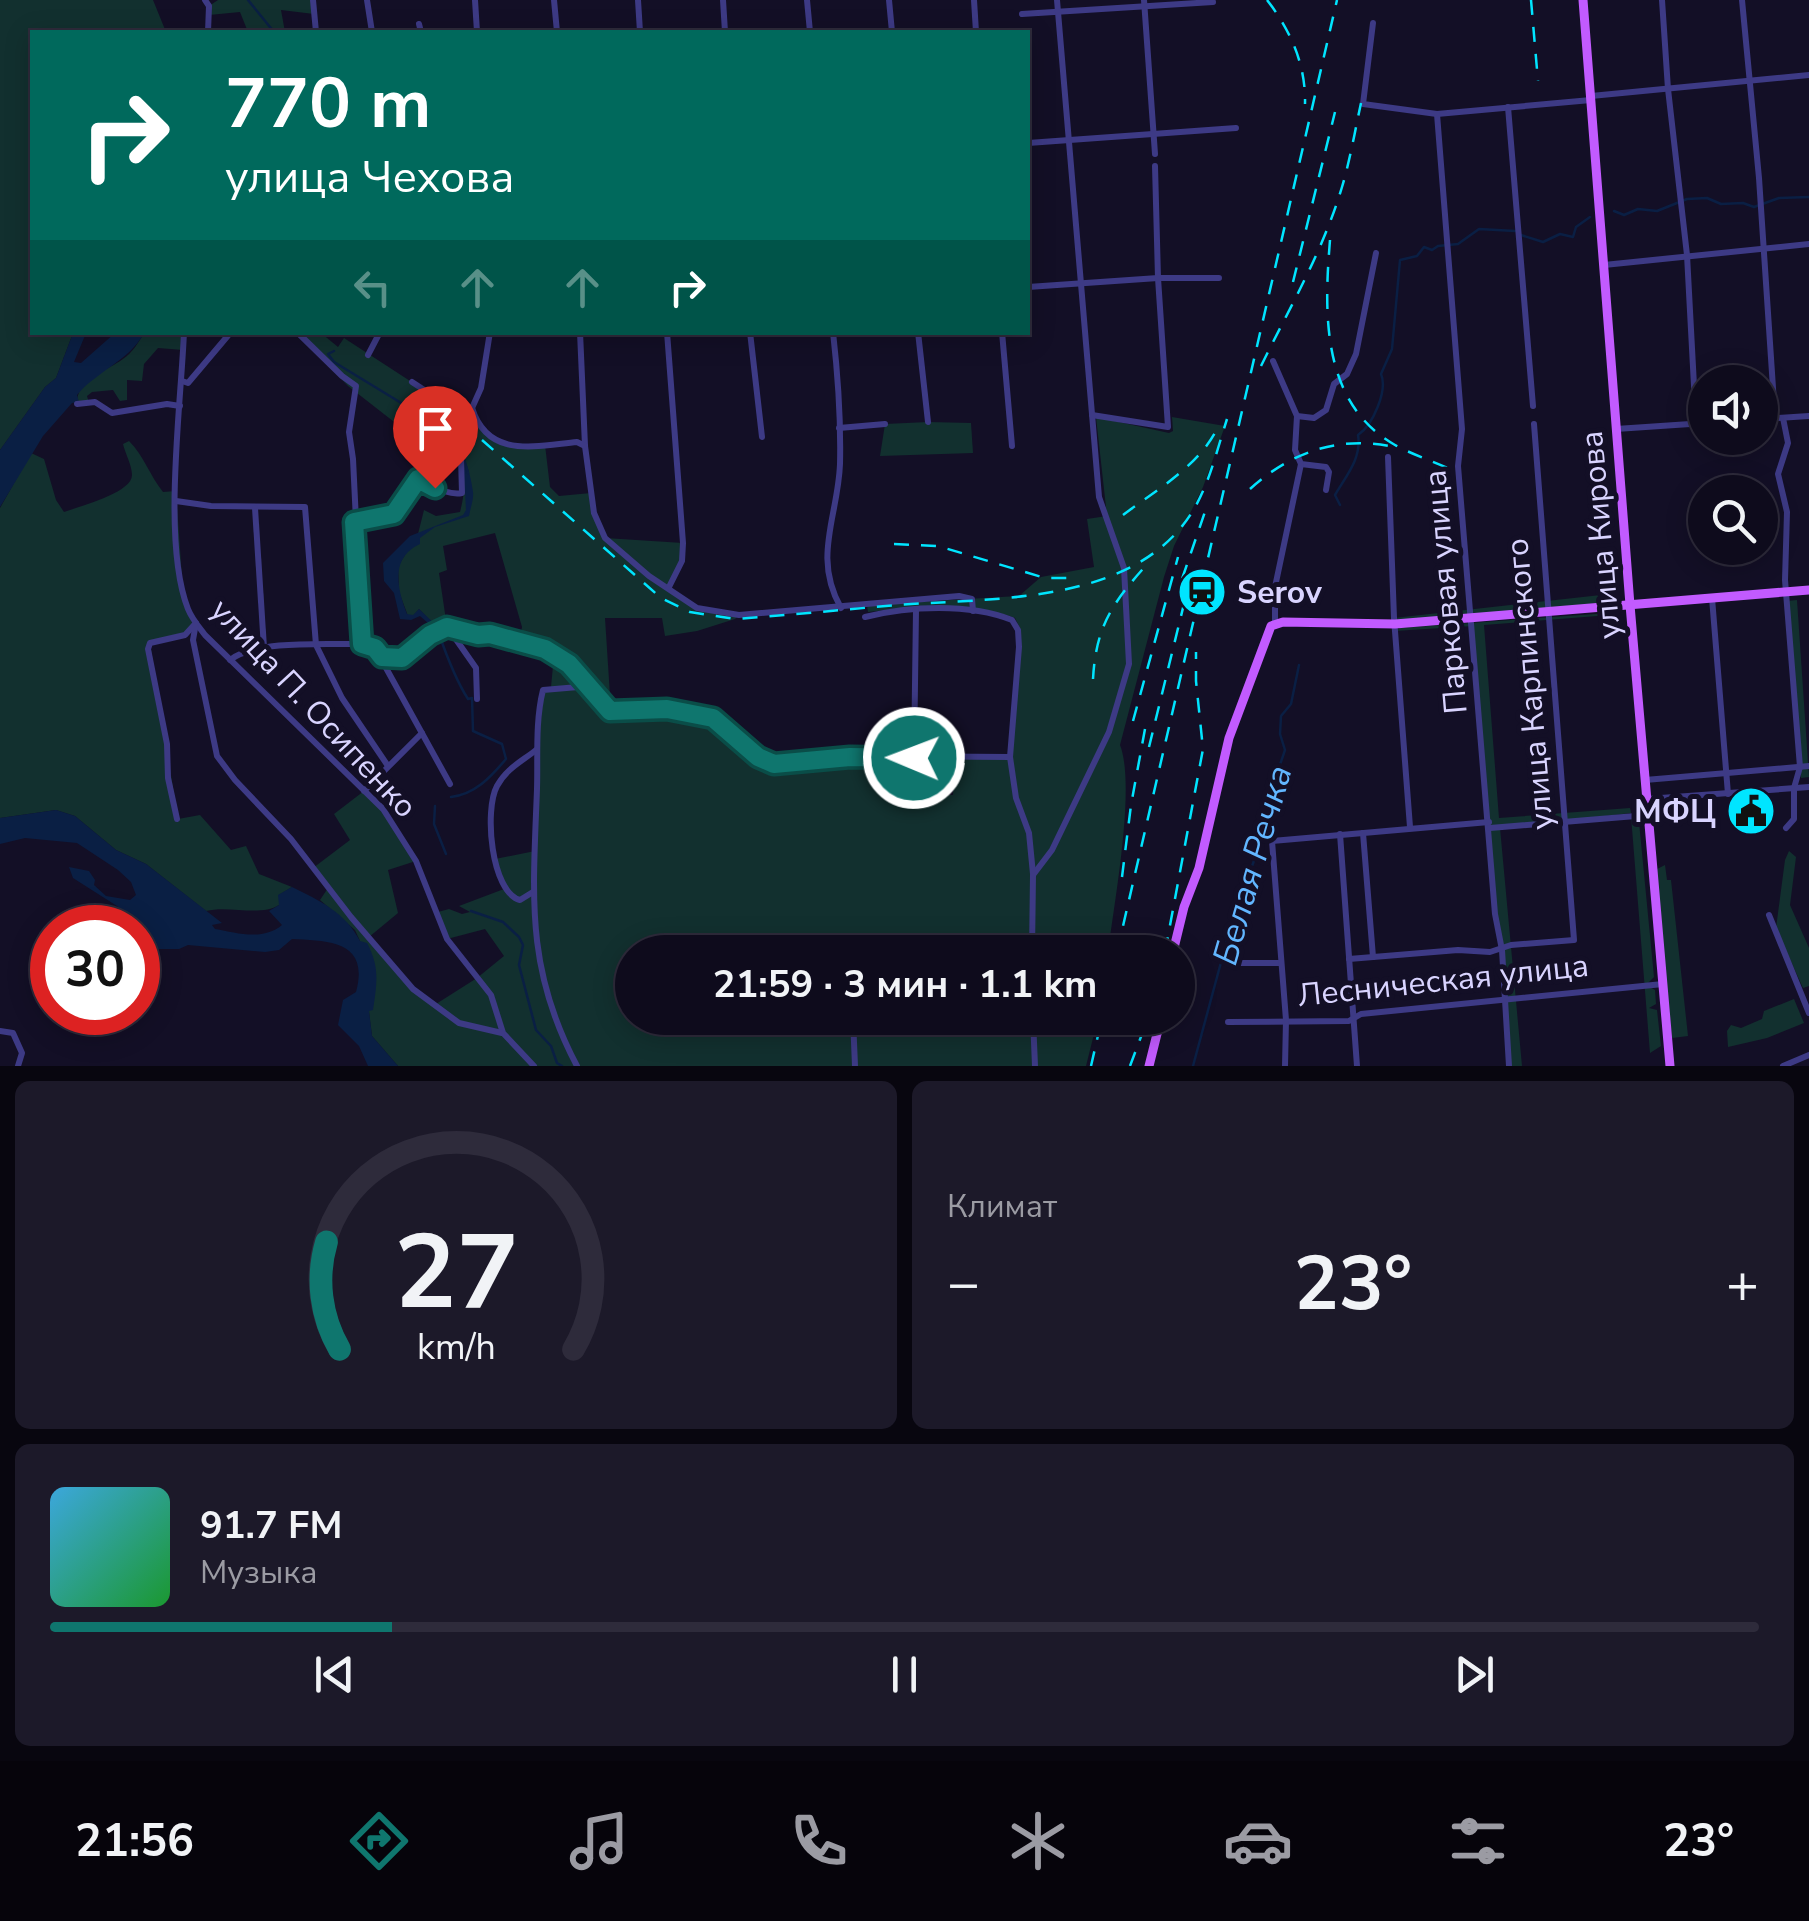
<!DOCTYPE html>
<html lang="ru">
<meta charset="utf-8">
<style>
:root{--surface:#0e0b1c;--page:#1c1929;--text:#f1f3f6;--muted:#9b9ba3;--line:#2e2b3b;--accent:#0f766e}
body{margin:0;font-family:"Nunito Sans",sans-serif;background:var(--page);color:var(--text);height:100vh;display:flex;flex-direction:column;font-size:38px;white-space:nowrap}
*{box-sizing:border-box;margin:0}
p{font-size:32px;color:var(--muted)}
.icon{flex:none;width:55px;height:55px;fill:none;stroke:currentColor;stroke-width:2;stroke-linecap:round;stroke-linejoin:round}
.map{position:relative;height:1066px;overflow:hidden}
.panel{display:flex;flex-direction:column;gap:15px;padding:15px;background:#08060f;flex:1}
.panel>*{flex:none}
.top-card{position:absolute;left:30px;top:30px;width:1000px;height:305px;border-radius:0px;box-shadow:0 5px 25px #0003,0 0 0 2px var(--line);background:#00695c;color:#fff;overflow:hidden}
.controls{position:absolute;left:1688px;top:365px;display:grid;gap:20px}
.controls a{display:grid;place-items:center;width:90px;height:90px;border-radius:50%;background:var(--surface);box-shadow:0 5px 25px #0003,0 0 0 2px var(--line);font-size:50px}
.speed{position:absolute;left:30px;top:905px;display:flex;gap:20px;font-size:50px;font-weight:700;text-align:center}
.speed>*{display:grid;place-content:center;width:130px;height:130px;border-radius:50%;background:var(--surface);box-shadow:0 5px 25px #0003,0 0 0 2px var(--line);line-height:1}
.speed .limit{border:15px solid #d22;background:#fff;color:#111}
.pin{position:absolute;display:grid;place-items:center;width:85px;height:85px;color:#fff;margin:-102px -42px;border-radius:50% 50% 50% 0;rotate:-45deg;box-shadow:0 0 10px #0007}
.pin .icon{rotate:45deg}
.me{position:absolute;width:110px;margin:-55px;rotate:271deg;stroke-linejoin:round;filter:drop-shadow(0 0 8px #0008)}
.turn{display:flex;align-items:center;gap:35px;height:210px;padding:0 30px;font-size:45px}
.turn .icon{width:130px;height:130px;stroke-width:2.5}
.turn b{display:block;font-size:70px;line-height:85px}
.lanes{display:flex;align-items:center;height:95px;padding:0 30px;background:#0003;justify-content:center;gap:50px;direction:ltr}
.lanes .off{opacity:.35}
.big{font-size:75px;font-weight:700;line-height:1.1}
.panel .card{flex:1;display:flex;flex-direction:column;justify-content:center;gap:15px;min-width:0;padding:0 35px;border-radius:15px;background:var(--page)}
.panel .dial{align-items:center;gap:0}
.dial svg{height:260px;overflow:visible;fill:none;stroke:var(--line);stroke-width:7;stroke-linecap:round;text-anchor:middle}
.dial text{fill:var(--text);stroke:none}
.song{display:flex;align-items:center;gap:30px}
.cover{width:120px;height:120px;border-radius:15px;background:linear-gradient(135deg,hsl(200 70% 55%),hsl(130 70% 35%))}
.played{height:10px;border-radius:5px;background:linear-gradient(90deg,var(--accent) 20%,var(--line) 20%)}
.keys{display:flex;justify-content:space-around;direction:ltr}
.heat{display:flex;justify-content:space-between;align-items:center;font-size:55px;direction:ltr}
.panel .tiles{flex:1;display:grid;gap:15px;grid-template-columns:1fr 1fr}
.card:last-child{grid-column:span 2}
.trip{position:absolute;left:615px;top:935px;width:580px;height:100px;border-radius:50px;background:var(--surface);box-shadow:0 5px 25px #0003,0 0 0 2px var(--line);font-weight:700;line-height:100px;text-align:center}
.tabs{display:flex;height:160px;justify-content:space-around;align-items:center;background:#06040b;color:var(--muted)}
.tabs .icon{width:70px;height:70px}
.tabs .current{color:var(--accent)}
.tabs b{font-size:45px;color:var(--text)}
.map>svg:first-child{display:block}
.green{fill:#12302f}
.water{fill:#0a1f44}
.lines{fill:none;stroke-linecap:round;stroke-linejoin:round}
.stream{stroke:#0a1f44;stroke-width:2.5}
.minor{stroke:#3d3a85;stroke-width:6}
.major{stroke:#c25bff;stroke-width:9}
.rail{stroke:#00e5ff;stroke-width:2.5;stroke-dasharray:15 12;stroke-linecap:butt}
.route-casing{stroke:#0a4d48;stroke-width:25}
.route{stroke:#0f766e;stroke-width:18}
.labels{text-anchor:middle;stroke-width:10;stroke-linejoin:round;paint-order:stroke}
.street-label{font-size:32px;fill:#d9d4ff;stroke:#130f26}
.poi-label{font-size:32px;font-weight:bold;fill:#d9d4ff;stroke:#130f26;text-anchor:start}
.water-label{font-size:35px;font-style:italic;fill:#62b6ff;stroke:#130f26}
</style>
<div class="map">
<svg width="1809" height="1066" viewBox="0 0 1809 1066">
<rect width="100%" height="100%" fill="#130f26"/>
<!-- green -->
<g class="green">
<path d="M0,0h153l13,32h-134v300l41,1 -17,45 -11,9 -45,63z"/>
<path d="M218,0h95l1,14 -33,-4 4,22h-37l-8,-20 -31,3v-9z"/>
<path d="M144,333h40l-1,17 -25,-2 -14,16 -2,17 -15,-1v20l-7,1 -7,-11 -21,2 -5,4 2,7 -12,1c-1,-25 30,-33 46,-45 9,-6 16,-17 21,-26z"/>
<path d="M297,333h24l17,14 6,-9 103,67 25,3c12,38 39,35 73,37l5,42 9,9 32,-3 3,20 11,25 78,5 -1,18 -12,27 27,20 42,7 -4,4 -38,12 -32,5 -3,-18h-57l6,93 56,-2 46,9 46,39 15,7 43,-5 108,-1v37h28l2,-38h55l10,-129 -5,-10c-46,-17 -100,-11 -147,-6l-1,-7 152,-9 22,-19 53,-10 -7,-48 20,-3 -11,-99 73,16 4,-2 -1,-14 53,9 -22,61 -29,59 -10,31 -44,168c16,41 -6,159 -12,207h-476v66h466l-12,48h-688l-26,-30 -12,-95 -5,-11 -35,-30 8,-12 -15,-20 37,-28 -16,-26 30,-23 19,18 33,52 -28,9 10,43 -29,24 44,52 23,15 41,-26 27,-22 -19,-27 -38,10 -9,-27 11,-3 13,5 8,-2 -11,-6 45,-17 -9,-30 40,-8 6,-157 10,-7 3,-32 -35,-12 3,-16 -27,-94 -52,13 4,24 -8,3 8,54 -8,2 -20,-20 -6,7h-5l-9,-24 -1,-26 20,-32 6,-24 12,6 24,-4c14,-52 -12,-67 -48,-97l-10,2 -4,8 -50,-39z"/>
<path d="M928,422l43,1 2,30 -93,3 5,-32z"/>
<path d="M129,441c15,15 21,35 34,51l13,-1 7,101 13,31 -11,12 -35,8 28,176 22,-4 31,35 15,-4 13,28 33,13 -13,8v10c-19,12 -50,0 -73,6l-60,-47 -30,-14 -41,-34 -19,-6 -56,8v-310l31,-55 13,6 12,41 8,12c16,-6 68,-19 68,-37 0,-10 -7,-22 -9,-31z"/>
<path d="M1610,594l1,8 -216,19 -1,-3z"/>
<path d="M1797,600l12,177 -8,1 -14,-177z"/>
<path d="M1609,613l1,2 -126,10 15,193 131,-10 1,5 -131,15 22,238h-13l-36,-440 -78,5 5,-3z"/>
<path d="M1631,816l8,6 15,155 -8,8 9,5 1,14 -7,4 8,2 4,36 -11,7z"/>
<path d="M1789,851l7,6 -6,48 19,43v38l-6,2 -27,-60 9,-68z"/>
<path d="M1665,865l2,15h4l17,156 -16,2 -17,-168z"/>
<path d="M1794,999l10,24 -37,15 -39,9 -1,-16 4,-6 10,3 21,-9 2,-8z"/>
</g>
<!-- water -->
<g class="water">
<path d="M73,333h13l-12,29 7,1 34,-30h29c-15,28 -47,38 -67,62l2,7 -7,1 -29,33 -43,71v-57l45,-63 11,-9z"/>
<path d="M414,411c39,17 54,43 59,81 1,7 -3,17 -4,24l-34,11 -15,11v6c-30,14 -23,44 -13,70l6,1 6,-6 21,20 -4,1 -16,-14 -9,4 -11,-1 -6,-26 -10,-12 -1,-18 27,-27 53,-21 3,-5c-2,-42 0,-54 -33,-82h-33l-2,-3 4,-8z"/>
<path d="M56,810l19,6 41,34 30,14 76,59 -10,2 3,4c22,4 48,12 67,-4l-13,-14 10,-6 -1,-10 14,-8c27,13 54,26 68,54l7,2c13,24 10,40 6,67l-4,1 3,25 26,30h-30l-9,-20 -21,-21 5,-25 13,-8c14,-52 -28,-51 -64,-53l-13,11 -14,2 -77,-7 -9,4h-26l-36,-43 -44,-28 -4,-11 20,4 6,9 -1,5 12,11 24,4 6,-5 -5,-13 -13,-12 -41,-27 -52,-5 -25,6v-26z"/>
</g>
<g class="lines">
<!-- stream -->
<g class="stream">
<path d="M248,0l26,32"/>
<path d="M1614,211l10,4 14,-6 19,2 30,-12 20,-1 14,6 22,-1 11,4 25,-9 30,-1"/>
<path d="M1521,235l22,7 17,-8 13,3 3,-10 14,-10"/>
<path d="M334,351l-6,3 6,8 82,50"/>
<path d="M443,431l20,18"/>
<path d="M463,456l5,17"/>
<path d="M1340,505l-5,-10c11,-19 27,-37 23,-60 15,-10 30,-45 23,-61l11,-25 8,-89 17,-4 7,-9 8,3 6,-4 20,-2 21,-15 36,2"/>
<path d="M439,634c7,20 18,48 29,65l4,-1 1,33 29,13 4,15c-16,19 -31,35 -55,38"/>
<path d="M435,806l-1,18 12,30"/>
<path d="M471,911l32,11 16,15 4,8 -4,20 17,65 15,16 6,17 5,3"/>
<path d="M1193,1066l37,-137 40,-114 -2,-15 17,-50 -5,-16 1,-18 10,-12 8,-39"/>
</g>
<!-- minor -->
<g class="minor">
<path d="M205,0l4,6 -1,26"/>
<path d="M313,0l3,32"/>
<path d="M367,0l5,32"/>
<path d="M475,0l2,32"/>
<path d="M554,0l3,32"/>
<path d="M638,0l2,32"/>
<path d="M723,0l2,32"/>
<path d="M807,0l3,32"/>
<path d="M889,0l3,32"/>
<path d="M974,0l2,32"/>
<path d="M1144,0l11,154"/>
<path d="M1662,0l6,89 19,166 9,168"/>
<path d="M1742,0l17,178 16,240"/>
<path d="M1022,14l191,-12"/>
<path d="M1373,23l-10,81 74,10 154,-14"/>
<path d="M419,24l2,8"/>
<path d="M1591,96l218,-21"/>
<path d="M1508,107l25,299"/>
<path d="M1437,114l25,315 -4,37 37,448 7,36 7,116"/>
<path d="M1028,143l208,-15"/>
<path d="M1604,265l205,-21"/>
<path d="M1028,287l130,-9h61"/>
<path d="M184,332c-3,74 -22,211 4,277 4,10 11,18 17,26l178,174 33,52 31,78 44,56 12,38 31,33"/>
<path d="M297,332l45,44 14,10 -7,46 4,27 9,185"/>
<path d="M580,332l5,114 9,67 11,25 44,38 48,32 42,7 220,-19 13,3 1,12"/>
<path d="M667,332l16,211 -1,18 -13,26"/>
<path d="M750,332l12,105"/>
<path d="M833,332c5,44 8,88 7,132 -2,53 -28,93 1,144"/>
<path d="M918,332l10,90"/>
<path d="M1002,332l10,114"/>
<path d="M368,355l12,-23"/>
<path d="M1273,361l24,55 -2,34 6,14 25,3 3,5 -3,18"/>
<path d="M182,381l6,2 43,-51"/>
<path d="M412,382l35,23 25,3"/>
<path d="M77,404l18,-2 17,11 55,-9 13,2"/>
<path d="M472,408c16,51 63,38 105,34l8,4"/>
<path d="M472,408l9,-20 9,-56"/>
<path d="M1092,415l76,12 -10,-149 -3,-112"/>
<path d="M1297,416l17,2 12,-8 8,-26 13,-10 9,-20 20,-101"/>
<path d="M1783,418l5,25 -10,31 9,38 -2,68 15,187 -6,21v31l-8,9"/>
<path d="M1760,419l49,-3"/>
<path d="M839,428l46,-4"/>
<path d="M1616,429l89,-6"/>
<path d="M1388,457l6,161 16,209"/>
<path d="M176,501l35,5 94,1 11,138 26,53 46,68"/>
<path d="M255,508l9,140"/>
<path d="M355,522l39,-8 23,-35c14,6 31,17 45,14l-1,-35 -25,-23"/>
<path d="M1712,598l16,196"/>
<path d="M865,617c44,-11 104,-14 147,3l6,10 1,17 -9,110 6,41 13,35 4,41"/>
<path d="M196,623l-3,17 24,116 18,24 56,59 60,78 62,72 46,34 43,10"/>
<path d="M1275,623v-36l26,-123"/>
<path d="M448,628l28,40 1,31"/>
<path d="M382,657l20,1 28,-23 17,-8 31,8 12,-1 55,15 24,15 41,47 57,-2 46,9 46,39 15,7 95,-8 141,1"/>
<path d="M230,660c27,-21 100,-15 135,-16l10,4 75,136"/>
<path d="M914,758l2,-148"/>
<path d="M1645,780l164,-14"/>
<path d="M364,791l58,-58"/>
<path d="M1647,799l162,-12"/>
<path d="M177,819l-9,-41 -1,-34 -19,-95 2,-6 35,-8 10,-11"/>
<path d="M1490,828l158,-13"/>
<path d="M1363,833l10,124"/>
<path d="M1340,834l17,232"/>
<path d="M533,892l-13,8c-29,-8 -36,-90 -23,-114 10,-18 24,-24 39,-36"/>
<path d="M1769,915l40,98"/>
<path d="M1032,952l1,-77 19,-25 57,-118 20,-68 -5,-96 -25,-71 -42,-497"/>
<path d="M1349,959l109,-9 32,2 21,-7 63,-5 -40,-516"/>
<path d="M1237,963h44"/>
<path d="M853,1018l2,48"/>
<path d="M1033,1018l2,48"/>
<path d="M1228,1022l121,-1 12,-7 302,-30"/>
<path d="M0,1031l13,2 9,20 -4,13"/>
<path d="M577,1066c-52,-98 -44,-170 -40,-277 1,-32 -2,-67 6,-99l47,-4"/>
<path d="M1285,1066l1,-46 -14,-179 217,-19"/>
<path d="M1783,1066l26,-11"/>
</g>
<!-- major -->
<g class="major">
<path d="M1583,0l47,605 40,461"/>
<path d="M1173,952l11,-45 15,-39 30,-130 42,-112 12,-4 112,2 414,-34"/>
<path d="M1149,1066l12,-48"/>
</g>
<!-- rail -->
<g class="rail">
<path d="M1267,0c24,31 39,65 38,104"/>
<path d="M1531,0l7,81"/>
<path d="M1330,240c-6,73 -9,163 65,205 18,10 38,16 57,25"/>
<path d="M1293,282l42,-170"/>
<path d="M1261,366c29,-59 62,-115 81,-179 8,-27 13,-56 19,-84"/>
<path d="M482,440l179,158 29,14 45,7c54,-4 107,-9 161,-14 91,-7 224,0 287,-80 24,-30 32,-69 44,-106"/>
<path d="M1250,489c41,-37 89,-54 144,-42"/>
<path d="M1123,515c32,-24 74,-48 93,-84"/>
<path d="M894,544l44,2 107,32h27"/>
<path d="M1182,579l26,-76"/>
<path d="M1093,679c3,-55 21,-78 57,-118"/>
<path d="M1133,721l45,-164"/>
<path d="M1149,747l44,-180"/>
<path d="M1122,877l9,-72 14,-76"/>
<path d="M1117,952l220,-952"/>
<path d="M1165,952l38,-203 -7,-68v-29"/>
<path d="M1091,1066l11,-48"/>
<path d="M1130,1066l18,-48"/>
</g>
</g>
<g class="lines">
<!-- route casing -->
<g class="route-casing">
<path id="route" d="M435,488l-17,-9 -24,35 -40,8 8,122 13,4 7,9 20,1 28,-23 17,-8 31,8 12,-1 55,15 24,15 41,47 57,-2 46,9 45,39 16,7 76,-7 64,1"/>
</g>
<!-- route -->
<use href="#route" class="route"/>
</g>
<!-- icons -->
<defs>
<g id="station-disc" transform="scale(2.5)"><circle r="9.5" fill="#00e5ff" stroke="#130f26"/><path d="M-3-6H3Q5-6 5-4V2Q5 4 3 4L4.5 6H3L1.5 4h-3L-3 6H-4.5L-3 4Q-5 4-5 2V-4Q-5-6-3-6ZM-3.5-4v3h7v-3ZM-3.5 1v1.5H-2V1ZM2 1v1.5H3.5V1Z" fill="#111"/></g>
<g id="civic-disc" transform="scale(2.5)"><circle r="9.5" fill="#00e5ff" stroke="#130f26"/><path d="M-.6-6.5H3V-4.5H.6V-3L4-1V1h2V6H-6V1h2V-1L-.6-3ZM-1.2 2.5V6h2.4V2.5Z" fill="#111"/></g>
</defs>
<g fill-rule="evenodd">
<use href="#station-disc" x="1202" y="592"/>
<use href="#civic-disc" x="1751" y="811"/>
</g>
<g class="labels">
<!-- street labels -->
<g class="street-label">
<text transform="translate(1600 535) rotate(-95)" y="11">улица Кирова</text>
<text transform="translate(1445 592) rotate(-95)" y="11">Парковая улица</text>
<text transform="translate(1529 684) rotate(-95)" y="11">улица Карпинского</text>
<text transform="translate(314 708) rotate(47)" y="11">улица П. Осипенко</text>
<text transform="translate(1443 980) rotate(-6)" y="11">Лесническая улица</text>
</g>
<!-- poi labels -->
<g class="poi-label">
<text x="1237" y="603">Serov</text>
<text x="1716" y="822" text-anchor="end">МФЦ</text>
</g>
<!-- water labels -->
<g class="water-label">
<text transform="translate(1252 865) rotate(-74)" y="12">Белая Речка</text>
</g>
</g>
</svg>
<div class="controls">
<a><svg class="icon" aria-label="sound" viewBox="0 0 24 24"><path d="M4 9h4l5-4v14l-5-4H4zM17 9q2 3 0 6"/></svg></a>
<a><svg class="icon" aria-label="search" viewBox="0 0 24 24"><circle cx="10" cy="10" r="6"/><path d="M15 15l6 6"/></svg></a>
</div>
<div class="speed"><div class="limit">30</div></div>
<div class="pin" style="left:435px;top:488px;background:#d93025"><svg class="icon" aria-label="arrive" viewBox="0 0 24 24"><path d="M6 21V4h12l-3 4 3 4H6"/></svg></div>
<svg class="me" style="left:914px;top:758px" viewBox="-20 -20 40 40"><circle r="17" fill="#0f766e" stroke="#fff" stroke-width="3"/><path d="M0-11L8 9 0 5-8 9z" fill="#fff"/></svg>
<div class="trip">21:59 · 3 мин · 1.1 km</div>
<div class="top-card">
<div class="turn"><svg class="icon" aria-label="right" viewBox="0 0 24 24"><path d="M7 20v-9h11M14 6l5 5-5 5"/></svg><div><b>770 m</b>улица Чехова</div></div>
<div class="lanes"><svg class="icon off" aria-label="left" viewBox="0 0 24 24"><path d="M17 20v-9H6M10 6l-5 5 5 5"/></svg><svg class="icon off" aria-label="ahead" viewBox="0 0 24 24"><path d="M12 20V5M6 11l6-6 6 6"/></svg><svg class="icon off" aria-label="ahead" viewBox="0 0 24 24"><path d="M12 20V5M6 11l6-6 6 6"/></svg><svg class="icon" aria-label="right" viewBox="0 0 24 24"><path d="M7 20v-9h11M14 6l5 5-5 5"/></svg></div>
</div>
</div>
<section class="panel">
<div class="tiles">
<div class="card dial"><svg viewBox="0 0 100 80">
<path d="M14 69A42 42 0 1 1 86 69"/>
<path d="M14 69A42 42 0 0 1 10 36" stroke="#0f766e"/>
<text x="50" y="56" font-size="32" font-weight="700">27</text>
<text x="50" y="72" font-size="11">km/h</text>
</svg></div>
<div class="card"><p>Климат</p>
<div class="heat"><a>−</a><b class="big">23°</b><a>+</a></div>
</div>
<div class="card">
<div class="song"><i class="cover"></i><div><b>91.7 FM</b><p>Музыка</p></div></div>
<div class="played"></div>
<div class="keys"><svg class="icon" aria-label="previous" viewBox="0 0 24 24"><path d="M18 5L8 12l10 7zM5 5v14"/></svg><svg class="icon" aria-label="pause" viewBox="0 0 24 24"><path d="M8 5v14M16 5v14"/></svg><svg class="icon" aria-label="next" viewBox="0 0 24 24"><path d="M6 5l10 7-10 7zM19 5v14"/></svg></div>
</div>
</div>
</section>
<nav class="tabs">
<b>21:56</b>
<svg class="icon current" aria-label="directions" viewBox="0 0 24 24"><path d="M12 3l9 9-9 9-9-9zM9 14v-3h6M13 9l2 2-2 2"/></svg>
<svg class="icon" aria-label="music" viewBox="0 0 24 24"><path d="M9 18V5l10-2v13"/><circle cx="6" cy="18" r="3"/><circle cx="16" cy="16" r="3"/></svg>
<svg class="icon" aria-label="phone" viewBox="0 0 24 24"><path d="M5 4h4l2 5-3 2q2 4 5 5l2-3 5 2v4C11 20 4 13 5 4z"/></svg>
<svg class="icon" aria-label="climate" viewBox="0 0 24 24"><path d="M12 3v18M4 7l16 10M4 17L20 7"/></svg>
<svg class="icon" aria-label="car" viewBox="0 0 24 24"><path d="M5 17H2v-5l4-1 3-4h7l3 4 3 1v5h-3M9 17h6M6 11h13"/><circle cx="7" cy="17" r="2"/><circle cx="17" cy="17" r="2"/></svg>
<svg class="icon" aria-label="filters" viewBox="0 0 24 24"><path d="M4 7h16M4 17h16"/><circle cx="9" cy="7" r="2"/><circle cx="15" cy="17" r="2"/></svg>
<b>23°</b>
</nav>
